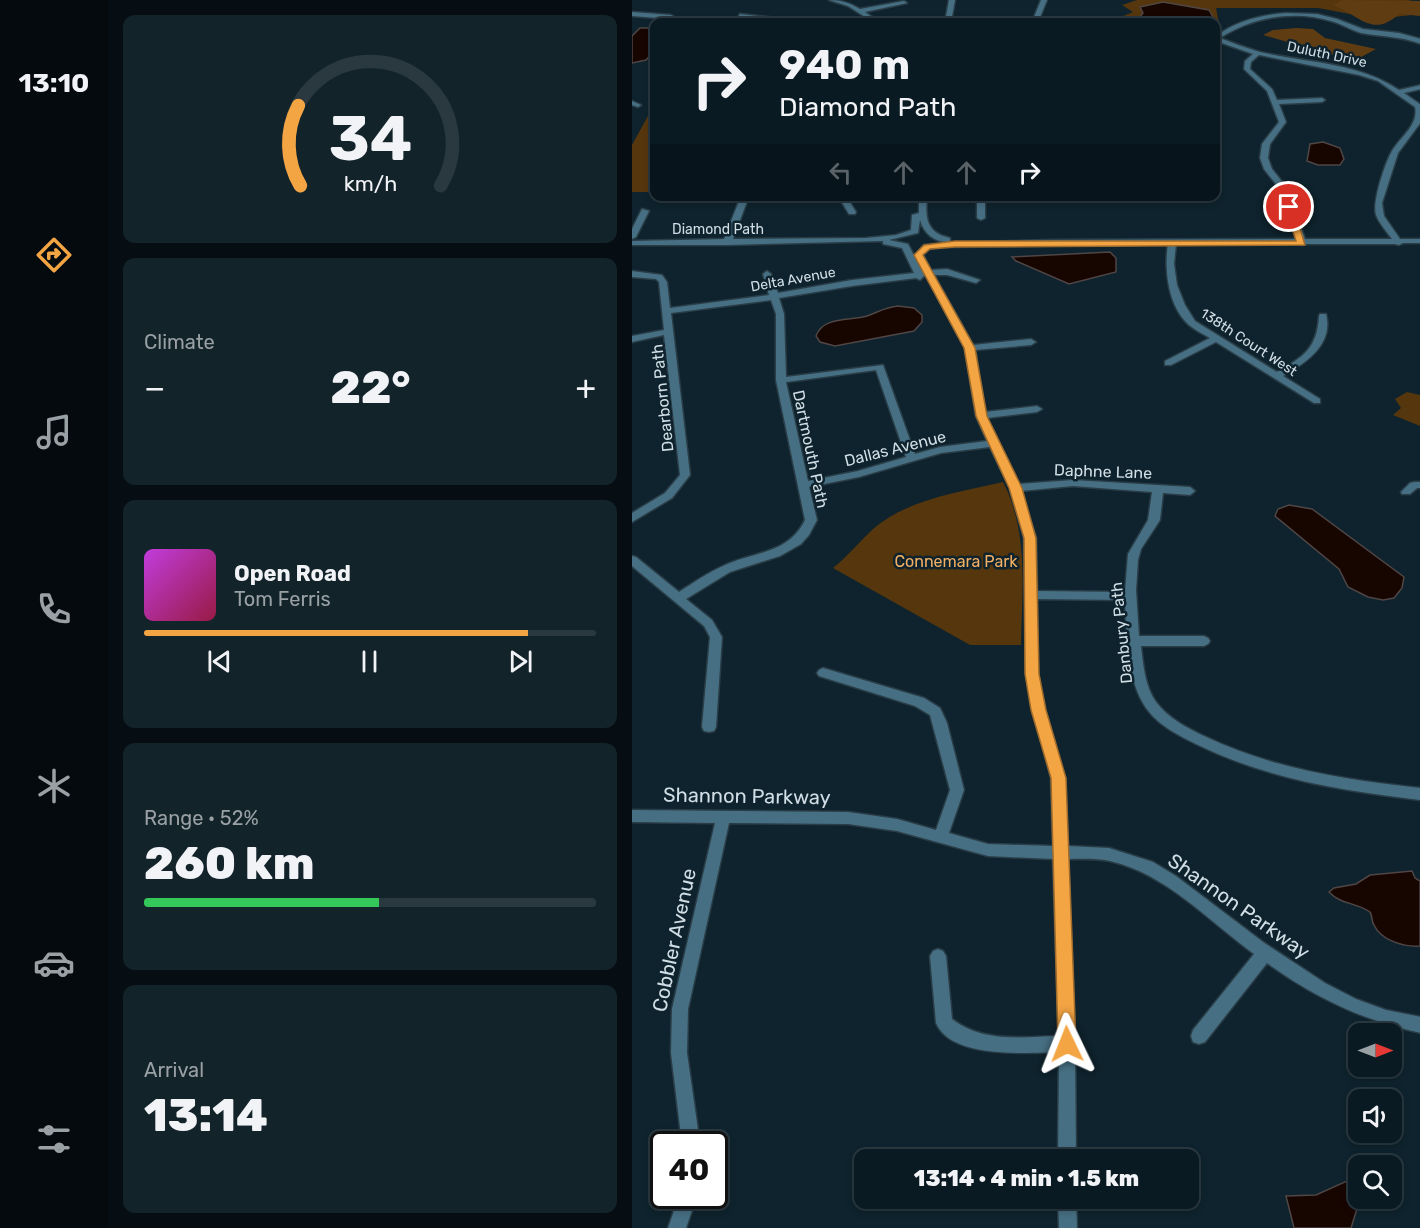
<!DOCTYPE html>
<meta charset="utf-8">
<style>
:root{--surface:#0a1a22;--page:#13232a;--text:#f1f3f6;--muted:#99a1a5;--line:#2a3840;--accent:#f3a443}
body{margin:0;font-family:Rubik,sans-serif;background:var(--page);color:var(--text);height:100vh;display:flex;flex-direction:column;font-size:22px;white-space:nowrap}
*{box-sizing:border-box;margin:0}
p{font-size:20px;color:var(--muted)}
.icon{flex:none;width:33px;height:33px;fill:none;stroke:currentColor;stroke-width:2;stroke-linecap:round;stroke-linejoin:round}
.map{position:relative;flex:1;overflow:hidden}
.details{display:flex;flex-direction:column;gap:15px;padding:15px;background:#060e13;width:524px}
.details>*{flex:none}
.hud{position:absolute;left:18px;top:18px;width:570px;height:183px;border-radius:12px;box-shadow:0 3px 9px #0003,0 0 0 2px var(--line);background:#0a1a22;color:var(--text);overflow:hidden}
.needle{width:39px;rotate:90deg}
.tools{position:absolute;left:716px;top:1023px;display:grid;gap:12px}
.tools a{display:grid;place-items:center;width:54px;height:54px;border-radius:12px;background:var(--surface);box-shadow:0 3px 9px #0003,0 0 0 2px var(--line);font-size:30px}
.speed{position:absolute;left:18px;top:1131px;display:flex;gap:12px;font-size:30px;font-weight:700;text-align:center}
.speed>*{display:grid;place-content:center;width:78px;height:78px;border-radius:50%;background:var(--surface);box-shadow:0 3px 9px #0003,0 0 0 2px var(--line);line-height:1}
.speed .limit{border:3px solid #111;border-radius:9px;background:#fff;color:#111}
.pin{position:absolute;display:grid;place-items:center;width:51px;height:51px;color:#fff;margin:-26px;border:3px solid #fff;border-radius:50%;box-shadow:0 2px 6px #0007}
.me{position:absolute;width:66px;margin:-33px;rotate:358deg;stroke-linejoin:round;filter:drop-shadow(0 0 4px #0008)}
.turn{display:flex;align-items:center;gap:21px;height:126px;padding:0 30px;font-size:27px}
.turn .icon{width:78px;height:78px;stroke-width:2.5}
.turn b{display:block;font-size:42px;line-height:51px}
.lanes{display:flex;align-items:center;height:57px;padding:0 30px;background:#0003;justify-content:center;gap:30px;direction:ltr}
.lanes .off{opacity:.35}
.big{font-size:45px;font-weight:800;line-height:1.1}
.details .tile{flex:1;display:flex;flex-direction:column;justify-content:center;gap:9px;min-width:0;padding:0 21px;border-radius:12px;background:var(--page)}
.details .dial{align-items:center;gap:0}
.dial svg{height:156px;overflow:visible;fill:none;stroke:var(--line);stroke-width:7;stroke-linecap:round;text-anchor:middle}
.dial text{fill:var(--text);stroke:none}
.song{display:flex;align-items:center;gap:18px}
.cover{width:72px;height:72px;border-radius:9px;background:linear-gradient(135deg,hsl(290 70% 55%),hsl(340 70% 35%))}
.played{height:6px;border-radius:3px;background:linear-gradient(90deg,var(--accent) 85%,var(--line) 85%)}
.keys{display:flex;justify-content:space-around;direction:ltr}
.heat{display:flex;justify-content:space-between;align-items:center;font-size:33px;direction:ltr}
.charge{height:9px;border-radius:4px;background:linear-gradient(90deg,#34c759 52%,var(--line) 0)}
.trip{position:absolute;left:222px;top:1149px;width:345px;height:60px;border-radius:12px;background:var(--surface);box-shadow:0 3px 9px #0003,0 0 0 2px var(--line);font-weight:800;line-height:60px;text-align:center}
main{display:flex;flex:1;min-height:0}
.menu{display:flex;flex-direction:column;width:108px;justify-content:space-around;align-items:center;background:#040a0e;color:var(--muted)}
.menu .icon{width:42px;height:42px}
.menu .active{color:var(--accent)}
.menu b{font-size:27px;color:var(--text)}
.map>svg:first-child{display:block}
.green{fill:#56360d}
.forest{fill:#5f3c12}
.water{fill:#170500;stroke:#4f4645;stroke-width:1.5}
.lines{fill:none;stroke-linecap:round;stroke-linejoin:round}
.minor-casing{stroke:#293d47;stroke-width:3}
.minor{fill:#476f83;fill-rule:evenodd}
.route{fill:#f3a443;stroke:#9e6b2c;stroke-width:1.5}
.labels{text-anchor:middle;stroke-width:5;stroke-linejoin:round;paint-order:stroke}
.far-street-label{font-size:14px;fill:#d1dee5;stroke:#0e232d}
.street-label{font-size:16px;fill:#d1dee5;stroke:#0e232d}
.park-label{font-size:16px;fill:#f3af63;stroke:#0e232d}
.near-street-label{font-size:20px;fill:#d1dee5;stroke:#0e232d}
</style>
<main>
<nav class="menu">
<b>13:10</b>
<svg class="icon active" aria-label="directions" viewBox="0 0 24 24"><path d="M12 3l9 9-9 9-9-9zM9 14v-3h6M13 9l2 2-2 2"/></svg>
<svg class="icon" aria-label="music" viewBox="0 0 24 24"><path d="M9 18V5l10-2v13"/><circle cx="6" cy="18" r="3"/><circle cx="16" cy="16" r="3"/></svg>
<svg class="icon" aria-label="phone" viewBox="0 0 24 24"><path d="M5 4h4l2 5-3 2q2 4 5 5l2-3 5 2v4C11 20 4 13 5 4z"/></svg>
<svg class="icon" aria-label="climate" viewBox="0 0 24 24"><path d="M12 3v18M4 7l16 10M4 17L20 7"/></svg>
<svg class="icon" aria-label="car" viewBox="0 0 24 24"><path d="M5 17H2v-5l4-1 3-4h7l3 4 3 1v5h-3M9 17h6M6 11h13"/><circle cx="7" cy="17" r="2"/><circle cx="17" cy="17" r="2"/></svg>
<svg class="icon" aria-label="filters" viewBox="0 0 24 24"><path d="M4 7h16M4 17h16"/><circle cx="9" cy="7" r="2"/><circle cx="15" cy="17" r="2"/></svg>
</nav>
<section class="details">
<div class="tile dial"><svg viewBox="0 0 100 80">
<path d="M14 69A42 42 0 1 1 86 69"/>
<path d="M14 69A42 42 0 0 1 13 28" stroke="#f3a443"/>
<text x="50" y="56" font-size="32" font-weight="700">34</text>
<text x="50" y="72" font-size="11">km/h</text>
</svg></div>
<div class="tile"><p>Climate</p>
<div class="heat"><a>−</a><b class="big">22°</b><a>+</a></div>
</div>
<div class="tile">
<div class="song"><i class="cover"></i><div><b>Open Road</b><p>Tom Ferris</p></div></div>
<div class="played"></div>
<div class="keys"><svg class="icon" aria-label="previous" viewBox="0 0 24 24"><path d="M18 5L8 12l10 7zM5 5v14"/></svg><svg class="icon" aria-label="pause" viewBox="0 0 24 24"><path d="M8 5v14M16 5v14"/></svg><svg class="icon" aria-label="next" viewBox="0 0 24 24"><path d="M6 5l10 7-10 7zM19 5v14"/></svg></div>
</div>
<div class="tile"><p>Range · 52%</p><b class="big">260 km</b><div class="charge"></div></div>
<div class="tile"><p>Arrival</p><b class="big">13:14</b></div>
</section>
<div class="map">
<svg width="789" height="1228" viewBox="0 0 789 1228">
<rect width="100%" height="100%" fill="#0e232d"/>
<!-- green -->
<g class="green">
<path d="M505,0h271l9,2 3,12 -43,5 -59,-11h-102l5,26 -5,4v-16h-107l24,-10 -11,-7z"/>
<path d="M22,105v87h-22v-47z"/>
<path d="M775,392l13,3v31l-27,-11 8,-7 -6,-9z"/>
<path d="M371,482c26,50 19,109 18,163h-51l-137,-77c15,-12 26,-26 40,-39 35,-30 87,-37 130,-47z"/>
</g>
<!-- forest -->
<g class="forest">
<path d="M710,0l78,1v15l-21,-2c-26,24 -39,2 -66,-9z"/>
<path d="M665,28l16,1 12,9 51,11 -22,12 -91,-26 10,-5z"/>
</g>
<!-- water -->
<g class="water">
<path d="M531,2l46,8 5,9c-9,7 -65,4 -74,-2l3,-4 -3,-6z"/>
<path d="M8,28h14v23l-8,9 -14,3v-27z"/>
<path d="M691,142l17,6 4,11 -4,6h-22l-11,-4 3,-17z"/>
<path d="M478,252l6,6v14l-47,12 -53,-23 -4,-4z"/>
<path d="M266,306l16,2 8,7v7l-8,9 -79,15 -15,-4 -4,-6c7,-20 34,-15 51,-20 11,-4 19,-9 31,-10z"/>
<path d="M657,505l23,4 92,68 -2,11 -8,10 -11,2 -15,-3 -20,-10 -9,-18 -64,-53 3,-7z"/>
<path d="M780,871l3,7 5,3v65c-15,1 -39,-5 -46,-21 -3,-4 -1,-8 -4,-13 -14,-10 -29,-7 -41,-20l5,-4 22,-4 14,-9z"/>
<path d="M726,1176l2,23 -9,29h-57l-8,-32 30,-1z"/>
</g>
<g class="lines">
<!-- minor casing -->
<g class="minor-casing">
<g id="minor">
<path d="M197,0c12,0 21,3 31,9l44,-8 3,2 -42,9 14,10h-6l-25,-16z"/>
<path d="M317,0h6l-4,22h-6z"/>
<path d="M409,0h6l-9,22h-6z"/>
<path d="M0,12l39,3 3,2 -3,2 -39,-3z"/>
<path d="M654,13l31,1 20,5 26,10 36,4 22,6v5c-20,-8 -39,-7 -60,-11 -10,-3 -19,-9 -30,-12 -37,-11 -79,-4 -111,17 13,5 26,10 40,14 47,11 98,10 139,38l22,-5v4l-17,4 17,12v17l-23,31 -16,50 2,13 16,23h21v4h-18l-4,2 -4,-1h-89l-4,1 -4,-1h-122l-2,20 3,21 8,20 10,16 82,51c26,-15 40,-23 42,-56l1,-2h6c8,30 -20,49 -43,62l37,23v4h-6l-98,-61 -45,23h-6v-4l45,-23c-7,-4 -15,-8 -21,-13 -21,-19 -25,-55 -21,-81l-223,3 -16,2 -6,6 8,15 16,-1 33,11 -4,3 -29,-8h-13l39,70 58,-6 5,3 -5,3 -56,5 10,62 52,-6 5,3 -5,3 -50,6 32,66 54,-4 117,7 5,4 -5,4 -27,-2 -3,27 -19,29 -3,11 -2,30 3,46h65l4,2 2,3 -2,3 -4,2h-63c2,18 4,41 15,56 12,16 31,26 48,34 69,33 142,44 217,52v12c-78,-9 -154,-21 -225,-56 -20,-10 -42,-21 -53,-41 -16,-27 -17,-72 -18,-103l-88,-1 1,75 7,36 20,68 3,68 41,2 44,14 23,14 87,66 62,41 31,16 30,11 35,7v16c-59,-13 -105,-35 -154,-70l-62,79 -6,2 -6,-2 -2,-6 2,-6 61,-76c-44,-32 -89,-81 -144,-93 -13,-3 -29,-2 -42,-2l7,185 1,116h-18l1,-108c-32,1 -108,7 -123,-29l-6,-67 3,-5 5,-2 5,2 3,5 6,63c31,24 70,18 107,17l-6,-177 -65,-3 -91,-25 -49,-7 -119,-1 -41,186 -1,44 13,91h-18l-11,-91 1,-44 43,-186 -83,-1v-12l216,2 49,7 39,11 14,-40 -20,-75 -15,-9 -96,-30 -2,-3 2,-3 4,-2 101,30 16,10 7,15 17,67 -15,43 39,11 65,2 -2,-68 -18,-68 -7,-36 -2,-136 -14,-50 -20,-41 -49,6 -82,24 -50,10 8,33 -8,15 -8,9 -21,12 -50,16 -44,27 26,21 10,17 -6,90 -2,4 -5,1 -5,-1 -2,-4 8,-90 -6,-11 -72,-60v-10l4,1 43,35c14,-9 28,-19 44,-26 31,-15 65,-11 82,-46l-29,-140v-66l-5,-14 -100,13 19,162 -18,23 -40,24v-9l33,-20 15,-18 -16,-140 -32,7v-6l32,-6 -5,-48 -3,-3 -24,-2v-6l30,4 5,7 3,26 99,-13 -6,-21 4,-3 4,3 7,19 74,-13 62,-7 -12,-25 -19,-4v-3l-156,4h-95v-4l92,-2 17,-43h8l-16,43 133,-1 30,-3 15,-5 1,-15 7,-2v-17h8c-2,22 -1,37 23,42v4c-15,1 -26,-8 -30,-22l-2,13 -29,7 19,4 14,27h2l-9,-16 9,-10 21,-2 107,-3 245,-1 -18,-51 -15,-19 -4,-11 2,-14 17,-22 -12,-31 -23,-22 1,-8 8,-7 -37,-13v-5c21,-15 44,-21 70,-23zM627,55l100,20 19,6 37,26c4,18 -15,30 -23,44 -7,12 -20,51 -16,64 3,8 11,17 16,24h-87l-18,-51 -15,-19 -4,-11 2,-14 16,-22 -7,-18 43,-2 3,-2 -3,-2 -45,2 -5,-11 -22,-20 1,-7zM292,276h2l39,72 11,68 11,25 -47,6 -25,7 -32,-89 -97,12 -2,-63 -5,-16 73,-12 64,-8 4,2zM244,370l30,87 -48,14 -50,10 -22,-99zM441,486l79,6 -4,28 -20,34 -3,38 -88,-1 -1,-53 -15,-47z"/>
<path d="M108,14l54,6 3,2h-14l-45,-5z"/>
<path d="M0,101l9,4 -3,2 -6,-2z"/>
<path d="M206,196h8l10,16 -1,2h-6z"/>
<path d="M345,196h8v22l-4,2 -4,-2z"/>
<path d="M10,209l7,2 -13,26 -4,2v-10z"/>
<path d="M782,482h7v6h-4l-7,6h-8l-1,-2 9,-9z"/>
<path d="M47,1196h18l-11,32h-18z"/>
<path d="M426,1198h18l1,30h-18z"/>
</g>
</g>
<!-- minor -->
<use href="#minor" class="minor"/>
</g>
<!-- route -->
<path class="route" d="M657,204l5,3 11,38 -350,2 -25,2 -7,6 52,93 12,68 35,72 14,50 3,136 7,36 20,68 10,266 -2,7 -7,3 -6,-3 -3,-7 -7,-266 -20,-68 -6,-36 -1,-136 -15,-50 -33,-72 -12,-68 -50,-93 10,-10 31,-4h341l-11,-34z"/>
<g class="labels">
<!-- far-street labels -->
<g class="far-street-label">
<text transform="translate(695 54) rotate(12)" y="5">Duluth Drive</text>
<text x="86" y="234">Diamond Path</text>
<text transform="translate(161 279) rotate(-10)" y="5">Delta Avenue</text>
<text transform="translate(617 342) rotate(33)" y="5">138th Court West</text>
</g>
<!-- street labels -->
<g class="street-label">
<text transform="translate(30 398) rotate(-96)" y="6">Dearborn Path</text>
<text transform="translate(263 448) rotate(-14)" y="6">Dallas Avenue</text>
<text transform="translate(179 449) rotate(78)" y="6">Dartmouth Path</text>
<text transform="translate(471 471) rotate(2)" y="6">Daphne Lane</text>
<text transform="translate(489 633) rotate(-96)" y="6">Danbury Path</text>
</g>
<!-- park labels -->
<g class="park-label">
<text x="324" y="567">Connemara Park</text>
</g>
<!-- near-street labels -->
<g class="near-street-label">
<text transform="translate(115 796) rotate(1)" y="7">Shannon Parkway</text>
<text transform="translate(607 906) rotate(35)" y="7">Shannon Parkway</text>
<text transform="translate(42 940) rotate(-78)" y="7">Cobbler Avenue</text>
</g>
</g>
</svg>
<div class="tools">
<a><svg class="needle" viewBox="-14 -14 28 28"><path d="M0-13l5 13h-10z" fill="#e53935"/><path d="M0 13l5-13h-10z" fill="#99a1a5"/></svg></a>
<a><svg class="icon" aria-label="sound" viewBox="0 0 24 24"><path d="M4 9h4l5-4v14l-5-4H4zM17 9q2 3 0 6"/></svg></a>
<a><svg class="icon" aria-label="search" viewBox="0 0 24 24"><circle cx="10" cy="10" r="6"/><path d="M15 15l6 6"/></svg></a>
</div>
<div class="speed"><div class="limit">40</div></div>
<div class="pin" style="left:657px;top:207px;background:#d93025"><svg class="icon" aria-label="arrive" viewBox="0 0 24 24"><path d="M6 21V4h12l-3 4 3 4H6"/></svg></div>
<svg class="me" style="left:435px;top:1044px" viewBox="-20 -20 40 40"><path d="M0-17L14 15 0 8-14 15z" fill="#f3a443" stroke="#fff" stroke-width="4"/></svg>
<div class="trip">13:14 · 4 min · 1.5 km</div>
<div class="hud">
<div class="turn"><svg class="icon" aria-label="right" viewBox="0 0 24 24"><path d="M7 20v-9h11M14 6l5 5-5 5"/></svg><div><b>940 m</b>Diamond Path</div></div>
<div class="lanes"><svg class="icon off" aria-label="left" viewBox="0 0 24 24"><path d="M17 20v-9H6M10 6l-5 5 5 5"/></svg><svg class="icon off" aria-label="ahead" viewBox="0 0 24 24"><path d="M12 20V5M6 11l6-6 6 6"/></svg><svg class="icon off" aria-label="ahead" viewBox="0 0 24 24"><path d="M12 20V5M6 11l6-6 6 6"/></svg><svg class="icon" aria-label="right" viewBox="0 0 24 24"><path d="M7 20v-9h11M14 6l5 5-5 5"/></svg></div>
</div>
</div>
</main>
